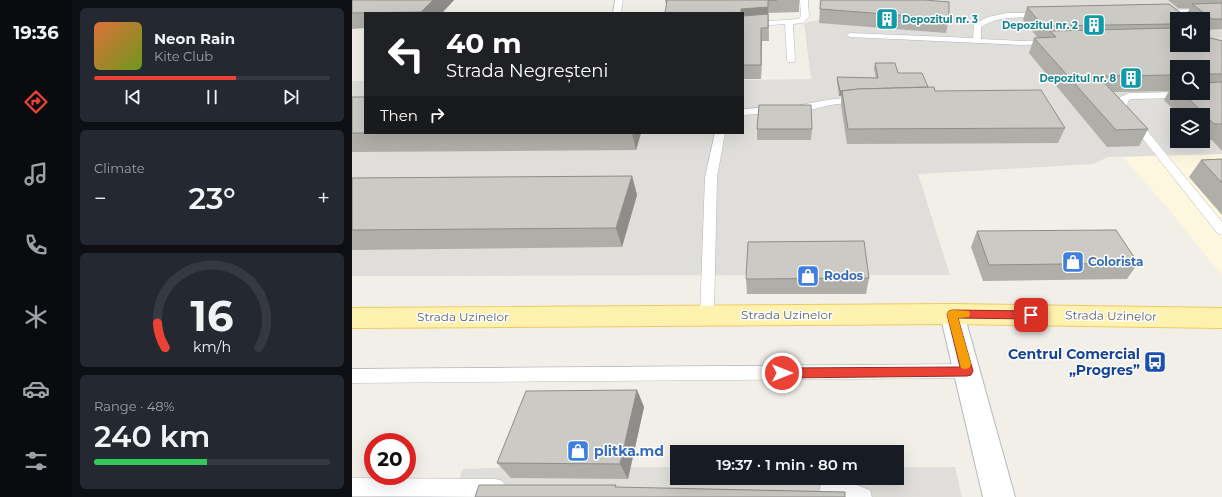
<!DOCTYPE html>
<meta charset="utf-8">
<style>
:root{--surface:#171b24;--page:#242831;--text:#f1f3f6;--muted:#9ea1a6;--line:#363941;--accent:#ea4335}
body{margin:0;font-family:Montserrat,sans-serif;background:var(--page);color:var(--text);height:100vh;display:flex;flex-direction:column;font-size:15px;white-space:nowrap}
*{box-sizing:border-box;margin:0}
p{font-size:13px;color:var(--muted)}
.icon{flex:none;width:22px;height:22px;fill:none;stroke:currentColor;stroke-width:2;stroke-linecap:round;stroke-linejoin:round}
.map{position:relative;flex:1;overflow:hidden}
.drawer{display:flex;flex-direction:column;gap:8px;padding:8px;background:#0d0f14;width:280px}
.drawer>*{flex:none}
.banner{position:absolute;left:12px;top:12px;width:380px;height:122px;border-radius:0px;box-shadow:0 4px 16px #0002;background:#202124;color:#fff;overflow:hidden}
.fabs{position:absolute;left:818px;top:12px;display:grid;gap:8px}
.fabs a{display:grid;place-items:center;width:40px;height:40px;border-radius:0px;background:var(--surface);box-shadow:0 4px 16px #0002;font-size:20px}
.speed{position:absolute;left:12px;top:433px;display:flex;gap:8px;font-size:20px;font-weight:700;text-align:center}
.speed>*{display:grid;place-content:center;width:52px;height:52px;border-radius:50%;background:var(--surface);box-shadow:0 4px 16px #0002;line-height:1}
.speed .limit{border:6px solid #d22;background:#fff;color:#111}
.pin{position:absolute;display:grid;place-items:center;width:34px;height:34px;color:#fff;margin:-17px;border-radius:8px;box-shadow:0 2px 6px #0006}
.me{position:absolute;width:44px;margin:-22px;rotate:90deg;stroke-linejoin:round;filter:drop-shadow(0 0 3px #0008)}
.turn{display:flex;align-items:center;gap:14px;height:84px;padding:0 16px;font-size:18px}
.turn .icon{width:52px;height:52px;stroke-width:2.5}
.turn b{display:block;font-size:28px;line-height:34px}
.then{display:flex;align-items:center;height:38px;padding:0 16px;background:#0003;gap:8px;font-size:15px}
.big{font-size:30px;font-weight:600;line-height:1.1}
.drawer .widget{flex:1;display:flex;flex-direction:column;justify-content:center;gap:6px;min-width:0;padding:0 14px;border-radius:6px;background:var(--page)}
.drawer .dial{align-items:center;gap:0}
.dial svg{height:104px;overflow:visible;fill:none;stroke:var(--line);stroke-width:7;stroke-linecap:round;text-anchor:middle}
.dial text{fill:var(--text);stroke:none}
.song{display:flex;align-items:center;gap:12px}
.cover{width:48px;height:48px;border-radius:6px;background:linear-gradient(135deg,hsl(20 70% 55%),hsl(80 70% 35%))}
.played{height:4px;border-radius:2px;background:linear-gradient(90deg,var(--accent) 60%,var(--line) 60%)}
.keys{display:flex;justify-content:space-around;direction:ltr}
.heat{display:flex;justify-content:space-between;align-items:center;font-size:22px;direction:ltr}
.charge{height:6px;border-radius:3px;background:linear-gradient(90deg,#34c759 48%,var(--line) 0)}
.trip{position:absolute;left:318px;top:445px;width:234px;height:40px;border-radius:0px;background:var(--surface);box-shadow:0 4px 16px #0002;font-weight:600;line-height:40px;text-align:center}
main{display:flex;flex:1;min-height:0}
.tab-bar{display:flex;flex-direction:column;width:72px;justify-content:space-around;align-items:center;background:#090b0e;color:var(--muted)}
.tab-bar .icon{width:28px;height:28px}
.tab-bar .selected{color:var(--accent)}
.tab-bar b{font-size:18px;color:var(--text)}
.map>svg:first-child{display:block}
.commercial{fill:#fef7e0}
.industrial{fill:#e0deda;fill-rule:evenodd}
.lines{fill:none;stroke-linecap:round;stroke-linejoin:round}
.lane-casing{stroke:#b5b8bc;stroke-width:1}
.street-casing{stroke:#b5b8bc;stroke-width:2}
.primary-casing{stroke:#f2c960;stroke-width:2}
.lane{fill:#fff;fill-rule:evenodd}
.street{fill:#fff;fill-rule:evenodd}
.primary{fill:#fff2af;fill-rule:evenodd}
.wall{fill:#afaea9;fill-rule:evenodd}
.shaded-wall{fill:#8f8d8a}
.building{fill:#cccac5;stroke:#8f8d8a}
.route{fill:#ea4335;stroke:#982c22}
.slow{fill:#f59e0b}
.labels{text-anchor:middle;stroke-width:3;stroke-linejoin:round;paint-order:stroke}
.far-culture-label{font-size:10px;font-weight:bold;fill:#0d838f;stroke:#fff;text-anchor:end}
.shop-label{font-size:12px;font-weight:bold;fill:#366cbe;stroke:#fff;text-anchor:start}
.street-label{font-size:12px;fill:#5f6368;stroke:#fff}
.near-transit-label{font-size:14px;font-weight:bold;fill:#164399;stroke:#fff;text-anchor:end}
.near-shop-label{font-size:14px;font-weight:bold;fill:#366cbe;stroke:#fff;text-anchor:start}
</style>
<main>
<nav class="tab-bar">
<b>19:36</b>
<svg class="icon selected" aria-label="directions" viewBox="0 0 24 24"><path d="M12 3l9 9-9 9-9-9zM9 14v-3h6M13 9l2 2-2 2"/></svg>
<svg class="icon" aria-label="music" viewBox="0 0 24 24"><path d="M9 18V5l10-2v13"/><circle cx="6" cy="18" r="3"/><circle cx="16" cy="16" r="3"/></svg>
<svg class="icon" aria-label="phone" viewBox="0 0 24 24"><path d="M5 4h4l2 5-3 2q2 4 5 5l2-3 5 2v4C11 20 4 13 5 4z"/></svg>
<svg class="icon" aria-label="climate" viewBox="0 0 24 24"><path d="M12 3v18M4 7l16 10M4 17L20 7"/></svg>
<svg class="icon" aria-label="car" viewBox="0 0 24 24"><path d="M5 17H2v-5l4-1 3-4h7l3 4 3 1v5h-3M9 17h6M6 11h13"/><circle cx="7" cy="17" r="2"/><circle cx="17" cy="17" r="2"/></svg>
<svg class="icon" aria-label="filters" viewBox="0 0 24 24"><path d="M4 7h16M4 17h16"/><circle cx="9" cy="7" r="2"/><circle cx="15" cy="17" r="2"/></svg>
</nav>
<section class="drawer">
<div class="widget">
<div class="song"><i class="cover"></i><div><b>Neon Rain</b><p>Kite Club</p></div></div>
<div class="played"></div>
<div class="keys"><svg class="icon" aria-label="previous" viewBox="0 0 24 24"><path d="M18 5L8 12l10 7zM5 5v14"/></svg><svg class="icon" aria-label="pause" viewBox="0 0 24 24"><path d="M8 5v14M16 5v14"/></svg><svg class="icon" aria-label="next" viewBox="0 0 24 24"><path d="M6 5l10 7-10 7zM19 5v14"/></svg></div>
</div>
<div class="widget"><p>Climate</p>
<div class="heat"><a>−</a><b class="big">23°</b><a>+</a></div>
</div>
<div class="widget dial"><svg viewBox="0 0 100 80">
<path d="M14 69A42 42 0 1 1 86 69"/>
<path d="M14 69A42 42 0 0 1 8 50" stroke="#ea4335"/>
<text x="50" y="56" font-size="32" font-weight="700">16</text>
<text x="50" y="72" font-size="11">km/h</text>
</svg></div>
<div class="widget"><p>Range · 48%</p><b class="big">240 km</b><div class="charge"></div></div>
</section>
<div class="map">
<svg width="870" height="497" viewBox="0 0 870 497">
<rect width="100%" height="100%" fill="#f1efe8"/>
<!-- commercial -->
<path class="commercial" d="M870,154v122l-51,-64 -48,-55z"/>
<!-- industrial -->
<g class="industrial">
<path d="M467,0h403v154l-114,3 -15,7 -175,10 32,101 -598,1v-195h13v52h378v-53l68,-1 -7,-56 15,-3zM825,19h26v26h-26zM825,67h26v26h-26zM825,115h26v26h-26z"/>
<path d="M163,467h162v11h220v-11h58l7,30h-510l11,-28z"/>
</g>
<g class="lines">
<!-- lane casing -->
<g class="lane-casing">
<g id="lane">
<path d="M263,0h8l-2,13h-8z"/>
<path d="M448,0h8l1,17 -6,6 -10,1 2,36 -1,2h-6l-1,-2 -2,-36 -42,3v-4l55,-4 3,-3z"/>
<path d="M870,8v4l-60,2 -4,-2 4,-2z"/>
<path d="M655,13h33l4,2 -4,2c-20,1 -41,-2 -59,10v12l40,2 29,-1 4,2 -4,2 -29,1 -171,-8 -4,-2 4,-2 123,5 1,-14 14,-7z"/>
<path d="M825,92l10,1 2,2 -5,3 -53,1 -3,2 -1,5 95,116v13l-4,-1 -101,-128 3,-9 10,-4z"/>
<path d="M506,96l5,3 -2,2 -31,4 -28,7h-7l-5,-3c5,-5 58,-12 68,-13z"/>
<path d="M423,107l3,1 2,2 -2,2 -35,3v-6z"/>
<path d="M363,133h10l-8,44 -3,139 -2,4 -5,2 -5,-2 -2,-4 5,-139z"/>
<path d="M615,364l6,2 2,5 -2,5 -6,2 -615,5v-14z"/>
<path d="M0,478l144,1 7,2 2,7 -2,7 -6,2 -145,-1z"/>
<path d="M476,483l26,1 16,6 2,7h-51l-2,-5 2,-7z"/>
</g>
</g>
<!-- street casing -->
<g class="street-casing">
<path id="street" d="M600,304l9,3 3,7 51,183h-32l-43,-183 3,-7z"/>
</g>
<!-- primary casing -->
<g class="primary-casing">
<path id="primary" d="M600,304l270,4v20l-270,-4 -600,4v-20z"/>
</g>
<!-- lane -->
<use href="#lane" class="lane"/>
<!-- street -->
<use href="#street" class="street"/>
<!-- primary -->
<use href="#primary" class="primary"/>
</g>
<!-- wall -->
<g class="wall">
<path d="M0,0h102l-12,13h-77v15l-13,1z"/>
<path d="M313,0h134v12l-31,1 1,28h-7l-1,38h-18v-66l-77,-9z"/>
<path d="M469,0l128,19 -3,14 -127,-10z"/>
<path d="M816,0h54v29l-16,1 -3,-2v-9h-11l-6,-4 4,-7h-12z"/>
<path d="M817,4l8,21v20h26v-15l3,2 -3,4 19,5v110l-10,-11 -9,1v-26h-24l-15,-15 5,-9 -56,1 35,37 -9,17 -32,1 -78,-94 5,-15h4l-15,-18 4,-13zM825,67h26v26h-26z"/>
<path d="M523,63l23,10 37,18 130,37 -7,15 -211,1 -6,-39v-9h-2l-2,-14v-5l39,1 -2,-9z"/>
<path d="M0,97l13,36h276l-5,17 -284,2z"/>
<path d="M405,129h55l-1,11h-54z"/>
<path d="M870,159v56l-33,-38 12,-17z"/>
<path d="M280,176l5,19 -15,52 -270,3v-72z"/>
<path d="M625,231l161,32 -11,16 -144,2 -12,-34z"/>
<path d="M517,278l-3,16h-119l-1,-15z"/>
<path d="M285,390l7,17 -16,72 -117,-1 -14,-15z"/>
</g>
<!-- shaded-wall -->
<g class="shaded-wall">
<path d="M81,0h21l-12,13h-21v-1z"/>
<path d="M416,0l1,41 -1,-21 -25,2v-9h-2v-4z"/>
<path d="M409,28l1,13 -1,38z"/>
<path d="M488,91h2l-1,5h-2z"/>
<path d="M280,133h9l-5,17z"/>
<path d="M280,176l5,19 -15,52 -6,-19z"/>
<path d="M285,390l7,17 -16,72 -8,-15z"/>
</g>
<!-- building -->
<g class="building">
<path d="M0,0h81l-12,12 -69,1z"/>
<path d="M315,0h110h-9v7l-27,2v4h-76z"/>
<path d="M469,0h104l24,2v17l-129,-10z"/>
<path d="M870,3v16h-10l-20,-15z"/>
<path d="M817,4l20,15h-12v6l-5,-1 -129,2 -16,-19z"/>
<path d="M416,14v14h-7v37h-18v-49z"/>
<path d="M821,28l4,1v16h26v-9l19,5v33h-19v-7h-26v8l-79,1 50,53 -32,1 -82,-92 22,-1 -6,-6z"/>
<path d="M523,63h20l3,10h24l6,14 -70,2 -18,2 -3,-14 41,1z"/>
<path d="M870,82v42h-8l-31,-31h20v-10z"/>
<path d="M821,83h4v4z"/>
<path d="M582,87l1,4 106,-1 24,38 -217,1 -6,-38 16,-2z"/>
<path d="M0,97h13v36h44h-57z"/>
<path d="M407,105h52l1,24h-55z"/>
<path d="M870,159v24l-21,-23z"/>
<path d="M280,176l-16,52 -264,2v-52z"/>
<path d="M764,230l22,33 -149,2 -12,-34z"/>
<path d="M512,241l5,37 -123,1 2,-37z"/>
<path d="M285,390l-17,74 -123,-1 29,-72z"/>
<path d="M127,485h137l-1,2 230,5v5h-370z"/>
</g>
<!-- route -->
<path class="route" d="M600,310l79,1 3,1 2,3 -2,3 -3,1 -73,-1 15,53 -2,4 -4,1 -185,2 -4,-2 -1,-3 1,-4 4,-1 178,-1 -13,-53 2,-3z"/>
<!-- slow -->
<path class="slow" d="M600,310l17,1 1,3 -1,3 -11,1 13,46 -2,4 -4,1 -4,-1 -1,-4 -13,-50 2,-3z"/>
<!-- icons -->
<defs>
<g id="building-square" transform="scale(1.15)"><rect x="-9" y="-9" width="18" height="18" rx="4" fill="#0f9aa8" stroke="#fff"/><path d="M-4-6H4V6H1V3H-1V6H-4ZM-2.5-4.3h1.7v1.8h-1.7ZM.8-4.3h1.7v1.8H.8ZM-2.5-1h1.7V.8h-1.7ZM.8-1h1.7V.8H.8Z" fill="#fff"/></g>
<g id="shop-square" transform="scale(1.15)"><rect x="-9" y="-9" width="18" height="18" rx="4" fill="#3f7fe0" stroke="#fff"/><path d="M-5-2.5h2.3a2.7 3.5 0 0 1 5.4 0H5L5.5 6h-11ZM-1.5-2.5h3a1.5 2.3 0 0 0-3 0Z" fill="#fff"/></g>
<g id="bus-square" transform="scale(1.15)"><rect x="-9" y="-9" width="18" height="18" rx="4" fill="#1a4fb4" stroke="#fff"/><path d="M-5-6H5V4H4V6H2V4H-2V6H-4V4H-5ZM-3.5-4V0h7V-4ZM-3.5 1.2v1.5H-2V1.2ZM2 1.2v1.5H3.5V1.2Z" fill="#fff"/></g>
</defs>
<g fill-rule="evenodd">
<use href="#building-square" x="535" y="19"/>
<use href="#building-square" x="742" y="25"/>
<use href="#building-square" x="779" y="78"/>
<use href="#shop-square" x="721" y="262"/>
<use href="#shop-square" x="456" y="276"/>
<use href="#bus-square" x="803" y="362"/>
<use href="#shop-square" x="226" y="451"/>
</g>
<g class="labels">
<!-- far-culture labels -->
<g class="far-culture-label">
<text x="550" y="23" text-anchor="start">Depozitul nr. 3</text>
<text x="726" y="29">Depozitul nr. 2</text>
<text x="764" y="82">Depozitul nr. 8</text>
</g>
<!-- shop labels -->
<g class="shop-label">
<text x="736" y="266">Colorista</text>
<text x="472" y="280">Rodos</text>
</g>
<!-- street labels -->
<g class="street-label">
<text x="435" y="319">Strada Uzinelor</text>
<text transform="translate(759 316) rotate(1)" y="4">Strada Uzinelor</text>
<text x="111" y="321">Strada Uzinelor</text>
</g>
<!-- near-transit labels -->
<g class="near-transit-label">
<text x="788" y="359">Centrul Comercial<tspan x="788" dy="16">„Progres”</tspan></text>
</g>
<!-- near-shop labels -->
<g class="near-shop-label">
<text x="242" y="456">plitka.md</text>
</g>
</g>
</svg>
<div class="fabs">
<a><svg class="icon" aria-label="sound" viewBox="0 0 24 24"><path d="M4 9h4l5-4v14l-5-4H4zM17 9q2 3 0 6"/></svg></a>
<a><svg class="icon" aria-label="search" viewBox="0 0 24 24"><circle cx="10" cy="10" r="6"/><path d="M15 15l6 6"/></svg></a>
<a><svg class="icon" aria-label="layers" viewBox="0 0 24 24"><path d="M12 4l9 5-9 5-9-5zM3 14l9 5 9-5"/></svg></a>
</div>
<div class="speed"><div class="limit">20</div></div>
<div class="pin" style="left:679px;top:315px;background:#d93025"><svg class="icon" aria-label="arrive" viewBox="0 0 24 24"><path d="M6 21V4h12l-3 4 3 4H6"/></svg></div>
<svg class="me" style="left:430px;top:373px" viewBox="-20 -20 40 40"><circle r="17" fill="#ea4335" stroke="#fff" stroke-width="3"/><path d="M0-11L8 9 0 5-8 9z" fill="#fff"/></svg>
<div class="trip">19:37 · 1 min · 80 m</div>
<div class="banner">
<div class="turn"><svg class="icon" aria-label="left" viewBox="0 0 24 24"><path d="M17 20v-9H6M10 6l-5 5 5 5"/></svg><div><b>40 m</b>Strada Negreșteni</div></div>
<div class="then">Then<svg class="icon" aria-label="right" viewBox="0 0 24 24"><path d="M7 20v-9h11M14 6l5 5-5 5"/></svg></div>
</div>
</div>
</main>
